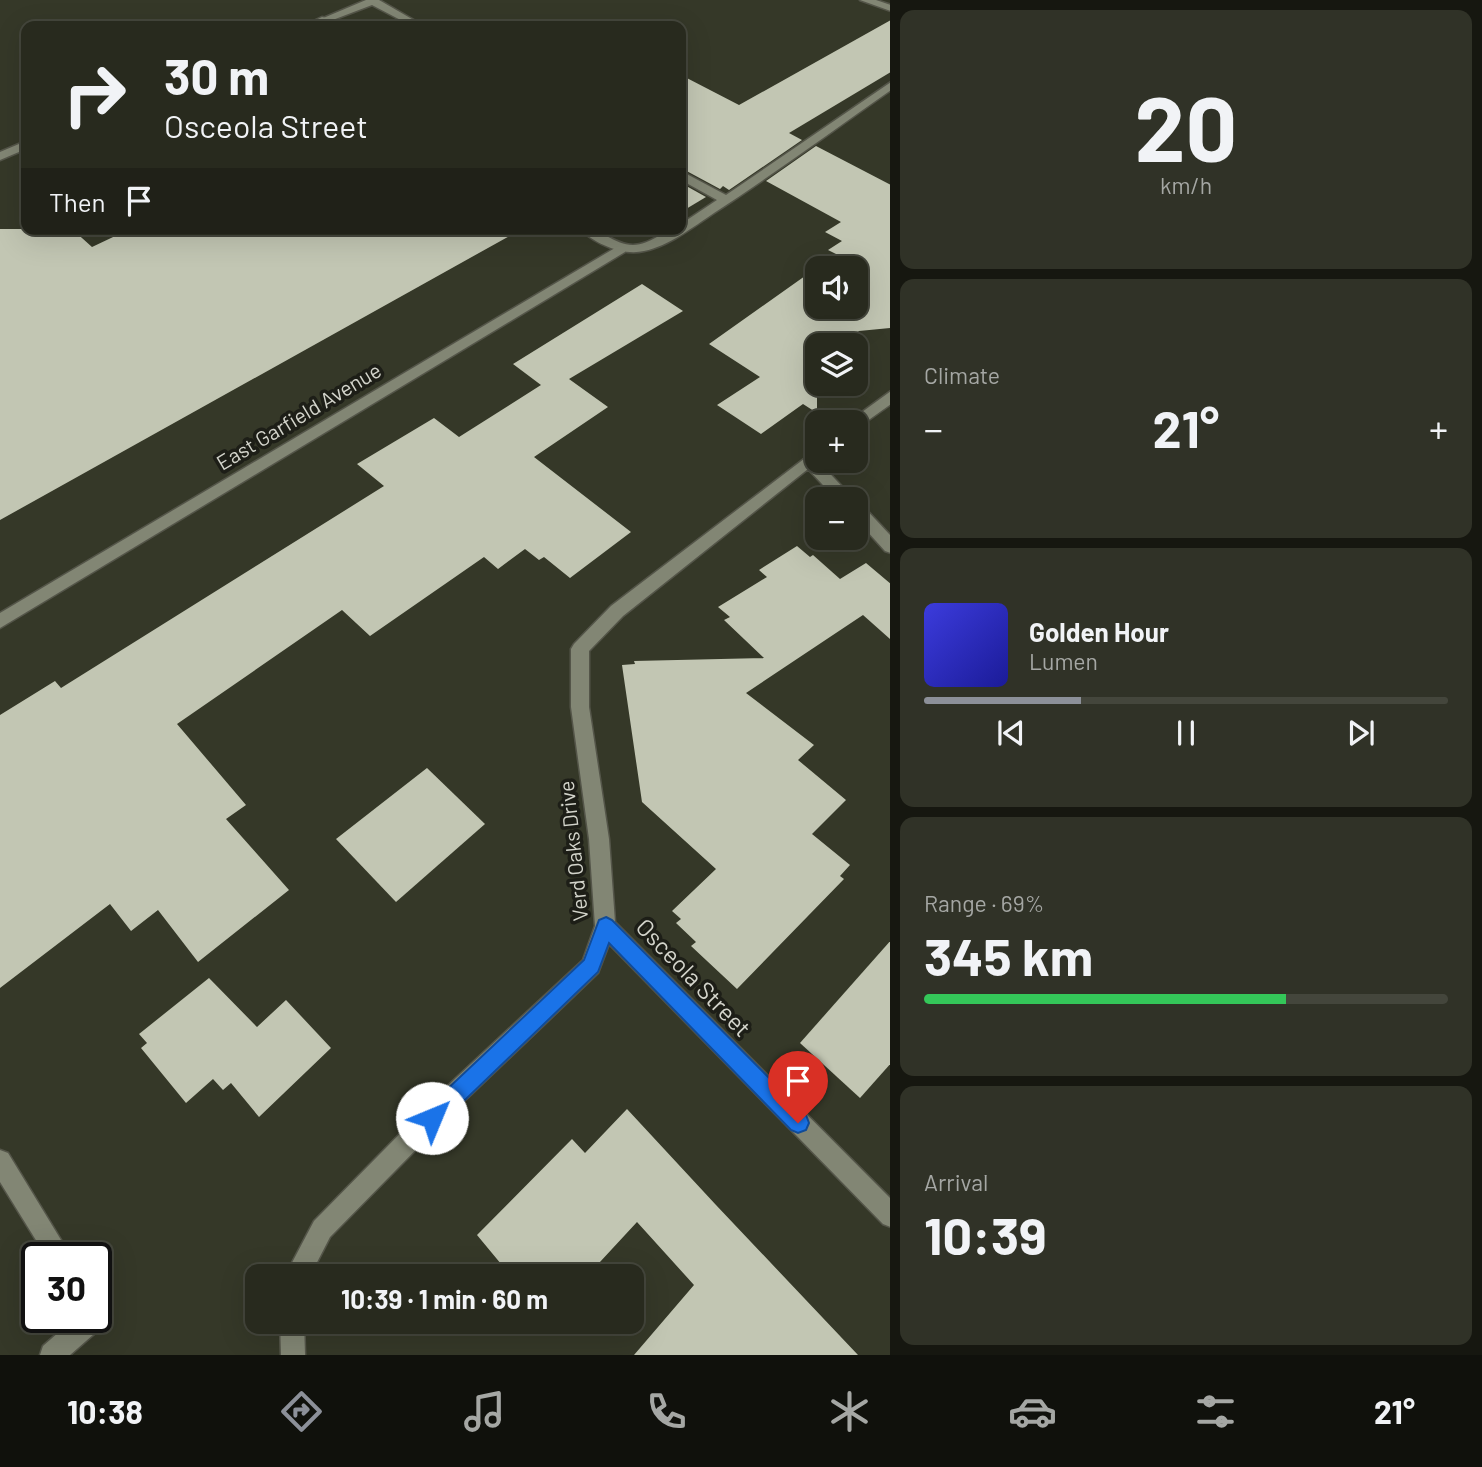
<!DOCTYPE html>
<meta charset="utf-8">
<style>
:root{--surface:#282a1e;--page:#303227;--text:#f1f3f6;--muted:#a5a7a4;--line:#44463c;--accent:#8c9099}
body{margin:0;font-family:Barlow,sans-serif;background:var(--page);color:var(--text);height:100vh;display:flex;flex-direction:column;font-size:26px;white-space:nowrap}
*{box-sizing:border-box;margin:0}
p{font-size:23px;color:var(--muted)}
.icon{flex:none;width:38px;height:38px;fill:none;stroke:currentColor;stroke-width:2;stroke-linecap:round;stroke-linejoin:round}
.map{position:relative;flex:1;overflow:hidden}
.details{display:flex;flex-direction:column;gap:10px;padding:10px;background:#161710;width:592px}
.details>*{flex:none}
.banner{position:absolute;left:21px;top:21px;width:665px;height:214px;border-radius:14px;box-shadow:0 7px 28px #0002,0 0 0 2px var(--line);background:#282a1e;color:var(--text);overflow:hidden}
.tools{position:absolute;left:805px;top:256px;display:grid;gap:14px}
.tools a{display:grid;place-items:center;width:63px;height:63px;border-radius:14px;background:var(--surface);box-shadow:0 7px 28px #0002,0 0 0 2px var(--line);font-size:35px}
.speed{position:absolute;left:21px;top:1242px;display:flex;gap:14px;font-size:35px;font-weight:700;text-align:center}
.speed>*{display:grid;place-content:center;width:91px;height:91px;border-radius:50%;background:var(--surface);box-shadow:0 7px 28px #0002,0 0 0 2px var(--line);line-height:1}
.speed .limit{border:4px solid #111;border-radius:10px;background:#fff;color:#111}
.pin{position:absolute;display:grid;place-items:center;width:60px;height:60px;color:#fff;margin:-72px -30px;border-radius:50% 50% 50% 0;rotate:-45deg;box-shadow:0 0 7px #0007}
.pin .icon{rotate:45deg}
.me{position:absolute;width:77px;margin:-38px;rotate:45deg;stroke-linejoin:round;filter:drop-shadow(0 0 5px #0008)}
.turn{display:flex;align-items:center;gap:24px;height:147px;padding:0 28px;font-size:32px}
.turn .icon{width:91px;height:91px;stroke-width:2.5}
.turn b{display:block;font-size:49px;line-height:60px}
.then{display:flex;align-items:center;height:66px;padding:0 28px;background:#0003;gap:14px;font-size:26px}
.big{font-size:52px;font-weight:700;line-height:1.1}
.details .card{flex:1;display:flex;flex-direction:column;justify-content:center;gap:10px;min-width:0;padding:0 24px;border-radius:14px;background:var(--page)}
.details .dial{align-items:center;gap:0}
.dial b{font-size:91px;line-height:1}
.song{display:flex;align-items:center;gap:21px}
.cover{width:84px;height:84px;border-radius:10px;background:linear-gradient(135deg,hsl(240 70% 55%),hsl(240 70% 35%))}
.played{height:7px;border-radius:4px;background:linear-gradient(90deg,var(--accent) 30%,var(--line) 30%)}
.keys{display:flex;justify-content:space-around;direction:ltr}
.heat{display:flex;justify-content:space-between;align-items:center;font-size:38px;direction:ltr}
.charge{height:10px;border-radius:5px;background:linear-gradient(90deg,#34c759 69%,var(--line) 0)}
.trip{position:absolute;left:245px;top:1264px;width:399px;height:70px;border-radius:14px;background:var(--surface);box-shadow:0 7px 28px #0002,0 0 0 2px var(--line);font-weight:700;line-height:70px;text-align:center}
.tabs{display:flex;height:112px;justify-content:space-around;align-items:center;background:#10110c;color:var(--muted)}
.tabs .icon{width:49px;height:49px}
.tabs .current{color:var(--accent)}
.tabs b{font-size:32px;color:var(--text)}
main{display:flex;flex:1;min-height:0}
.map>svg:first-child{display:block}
.building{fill:#c2c6b3;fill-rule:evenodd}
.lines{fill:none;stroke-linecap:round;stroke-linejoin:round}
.service-casing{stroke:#545549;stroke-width:3}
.minor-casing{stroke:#545549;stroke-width:3}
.service{fill:#828674;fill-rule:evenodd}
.minor{fill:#828674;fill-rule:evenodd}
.route{fill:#1a73e8;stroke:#114b97;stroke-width:2}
.labels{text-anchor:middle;stroke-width:7;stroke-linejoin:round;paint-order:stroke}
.street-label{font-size:21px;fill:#d3d4cb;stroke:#1d1e17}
.near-street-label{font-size:24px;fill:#d3d4cb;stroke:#1d1e17}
</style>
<main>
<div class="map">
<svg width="891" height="1355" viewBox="0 0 891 1355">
<rect width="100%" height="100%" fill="#353828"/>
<!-- building -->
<g class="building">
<path d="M891,20v52l-102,61 13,7 -73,50 -6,-4 -3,3 -39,-21v-93l58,30z"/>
<path d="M816,146l75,39v143l-32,3 -19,14h-23v68l-14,-9 -42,30 -44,-29 43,-28 -51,-33 127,-90 -8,-4 14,-9 -17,-9 16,-10 -75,-41zM817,268h39v38h-39z"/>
<path d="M681,183l25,14 -25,15z"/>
<path d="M0,229h72l20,18 38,-18h392l-522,291z"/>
<path d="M642,284l41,27 -114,68 39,28 -74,50 97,75 -61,46 -26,-21 -5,3 -14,-11 -27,20 -14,-12 -114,79 -28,-26 -165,114 69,81 -20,14 63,71 -91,72 -40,-52 -27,21 -21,-27 -110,84v-273l55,-34 6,7 323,-202 -27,-22 77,-46 25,19 82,-52 -28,-21z"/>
<path d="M797,546l13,11 3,-2 27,24 26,-16 25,21v56l-28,-25 -117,78 68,52 -16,15 48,40 -34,34 38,31 -10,11 4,3 -107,110 -46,-43 5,-4 -20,-19 5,-4 -9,-8 44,-42 -74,-67 -20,-137 13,-1 -1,-3 130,-3 -40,-38 6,-3 -12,-10 49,-30 -8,-7z"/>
<path d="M427,768l58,56 -89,78 -60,-63z"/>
<path d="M891,940v123l-31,35 -60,-55z"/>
<path d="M209,978l48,49 29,-27 45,48 -72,69 -28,-34 -8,7 -10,-11 -27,24 -45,-55 6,-5 -8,-9z"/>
<path d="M627,1109l89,96 142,150h-224l60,-70 -57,-63 -50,54h-76l-34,-41 95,-96 13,14z"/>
</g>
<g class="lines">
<!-- service casing -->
<g class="service-casing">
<g id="service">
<path d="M366,0h13l45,26h-12l-40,-21 -42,16 -9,-2z"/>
<path d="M860,0h16l15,5v6z"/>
<path d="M891,82v8c-59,41 -117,84 -177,123 -21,14 -45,33 -70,38 -21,5 -49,-7 -64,-22 24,0 34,16 53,16 18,0 30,-16 48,-16v-5l36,-24 -36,-20v-9l45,24z"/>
<path d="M0,1150l8,3 64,105h-25l-47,-76z"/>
<path d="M96,1307l6,2 3,9 -3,9 -32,28h-30l3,-9 32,-28h21z"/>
</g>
</g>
<!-- minor casing -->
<g class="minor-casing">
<g id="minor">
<path d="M322,17l9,2 -14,7h-14z"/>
<path d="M26,141v8l-26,11v-8z"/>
<path d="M620,245l6,4 -1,3 -625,376v-15z"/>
<path d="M891,391v13l-35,25v-7l-5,-2z"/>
<path d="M817,449v11l37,39h-18l-28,-30 -185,147 -34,35v56l20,132 6,83 276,277v28l-8,-3 -274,-280 -11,29 -140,134 -128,130 -20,39h-25l29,-55 128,-130 141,-131 12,-34 -6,-87 -18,-132v-58l3,-5 37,-38z"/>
<path d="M856,503l6,2 29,31v17l-6,-2 -29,-32z"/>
<path d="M280,1321h24l1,34h-24z"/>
</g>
</g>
<!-- service -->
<use href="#service" class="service"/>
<!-- minor -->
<use href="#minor" class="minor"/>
</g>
<!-- route -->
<path class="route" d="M606,917l6,3 194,195 3,8 -3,7 -8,3 -7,-3 -182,-187 -11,29 -159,153 -7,3 -7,-3 -3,-7 3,-8 159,-150 15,-40z"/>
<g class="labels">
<!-- street labels -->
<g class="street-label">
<text transform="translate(299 417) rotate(-31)" y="7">East Garfield Avenue</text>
<text transform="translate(574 851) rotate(-96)" y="7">Verd Oaks Drive</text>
</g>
<!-- near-street labels -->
<g class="near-street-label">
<text transform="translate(693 978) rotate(46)" y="8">Osceola Street</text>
</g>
</g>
</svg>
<div class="tools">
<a><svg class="icon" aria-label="sound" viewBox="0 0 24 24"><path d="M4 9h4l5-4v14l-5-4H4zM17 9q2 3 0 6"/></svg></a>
<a><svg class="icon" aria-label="layers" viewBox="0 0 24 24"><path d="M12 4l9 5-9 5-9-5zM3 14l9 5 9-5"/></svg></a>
<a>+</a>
<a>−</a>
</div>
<div class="speed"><div class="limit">30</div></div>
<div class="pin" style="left:798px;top:1123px;background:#d93025"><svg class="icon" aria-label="arrive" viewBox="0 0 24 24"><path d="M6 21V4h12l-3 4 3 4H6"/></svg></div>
<svg class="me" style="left:432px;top:1118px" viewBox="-20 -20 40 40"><circle r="19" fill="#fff"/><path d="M0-13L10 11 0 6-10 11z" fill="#1a73e8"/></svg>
<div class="trip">10:39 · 1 min · 60 m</div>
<div class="banner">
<div class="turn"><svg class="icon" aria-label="right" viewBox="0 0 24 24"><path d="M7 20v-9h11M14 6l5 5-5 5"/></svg><div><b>30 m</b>Osceola Street</div></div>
<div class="then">Then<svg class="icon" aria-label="arrive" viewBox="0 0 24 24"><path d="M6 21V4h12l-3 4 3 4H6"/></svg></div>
</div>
</div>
<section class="details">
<div class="card dial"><b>20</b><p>km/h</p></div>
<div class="card"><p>Climate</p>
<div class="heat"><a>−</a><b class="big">21°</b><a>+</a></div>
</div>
<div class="card">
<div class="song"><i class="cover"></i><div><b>Golden Hour</b><p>Lumen</p></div></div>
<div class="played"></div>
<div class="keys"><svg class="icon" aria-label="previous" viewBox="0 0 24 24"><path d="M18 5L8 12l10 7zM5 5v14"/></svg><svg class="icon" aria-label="pause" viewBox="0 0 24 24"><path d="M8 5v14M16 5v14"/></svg><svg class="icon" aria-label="next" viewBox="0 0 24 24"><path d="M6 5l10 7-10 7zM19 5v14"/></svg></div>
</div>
<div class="card"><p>Range · 69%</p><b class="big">345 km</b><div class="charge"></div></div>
<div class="card"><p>Arrival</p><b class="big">10:39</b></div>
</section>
</main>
<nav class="tabs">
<b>10:38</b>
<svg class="icon current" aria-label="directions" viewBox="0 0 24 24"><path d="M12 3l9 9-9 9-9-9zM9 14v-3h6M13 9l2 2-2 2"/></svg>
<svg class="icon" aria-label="music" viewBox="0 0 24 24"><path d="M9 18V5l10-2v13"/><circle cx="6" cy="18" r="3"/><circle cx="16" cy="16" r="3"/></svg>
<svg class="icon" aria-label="phone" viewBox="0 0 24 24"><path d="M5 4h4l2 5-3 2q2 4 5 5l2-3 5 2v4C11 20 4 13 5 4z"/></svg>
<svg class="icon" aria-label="climate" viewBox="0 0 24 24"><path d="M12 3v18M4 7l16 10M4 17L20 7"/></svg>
<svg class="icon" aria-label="car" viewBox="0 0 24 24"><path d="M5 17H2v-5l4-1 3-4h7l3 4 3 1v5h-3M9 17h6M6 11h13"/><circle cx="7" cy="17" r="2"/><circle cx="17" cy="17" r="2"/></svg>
<svg class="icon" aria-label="filters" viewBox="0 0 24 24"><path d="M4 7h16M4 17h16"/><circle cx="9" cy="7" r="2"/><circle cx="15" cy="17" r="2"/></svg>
<b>21°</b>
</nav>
